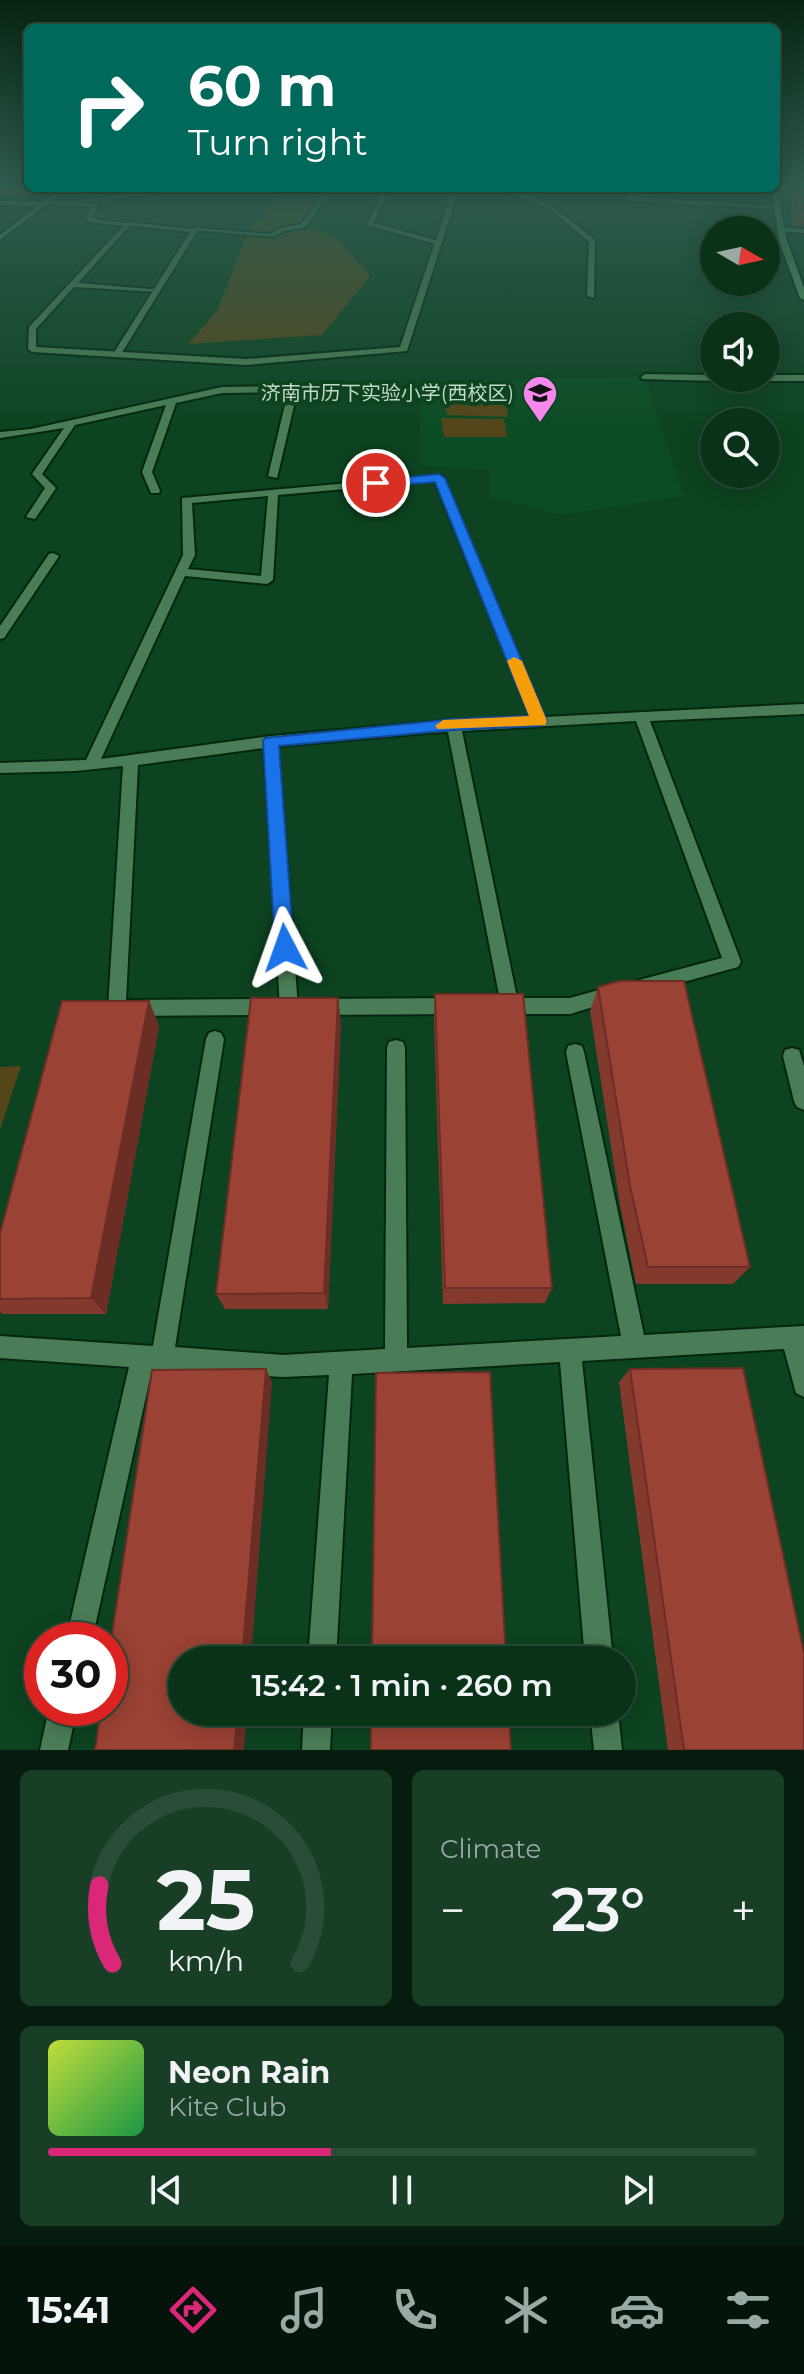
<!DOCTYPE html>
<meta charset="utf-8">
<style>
:root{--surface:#0a3219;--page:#183e26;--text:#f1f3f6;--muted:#99aaa2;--line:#2a4d38;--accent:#db2777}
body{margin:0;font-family:Montserrat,"Noto Sans SC",sans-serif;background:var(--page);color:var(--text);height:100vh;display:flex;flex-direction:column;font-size:30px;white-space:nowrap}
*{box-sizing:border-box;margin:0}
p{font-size:26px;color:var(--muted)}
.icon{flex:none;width:44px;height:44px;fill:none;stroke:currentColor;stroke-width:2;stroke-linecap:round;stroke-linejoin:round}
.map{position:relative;height:1750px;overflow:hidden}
.panel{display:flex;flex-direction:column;gap:20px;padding:20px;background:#061c0e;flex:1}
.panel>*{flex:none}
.guide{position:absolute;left:24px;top:24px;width:756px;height:168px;border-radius:12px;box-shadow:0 4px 20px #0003,0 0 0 2px var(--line);background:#00695c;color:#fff;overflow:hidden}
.needle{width:52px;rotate:99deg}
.fabs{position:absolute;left:700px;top:216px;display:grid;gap:16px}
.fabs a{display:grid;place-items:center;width:80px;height:80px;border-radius:50%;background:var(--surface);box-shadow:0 4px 20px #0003,0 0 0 2px var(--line);font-size:40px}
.speed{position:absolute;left:24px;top:1622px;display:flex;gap:16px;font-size:40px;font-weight:700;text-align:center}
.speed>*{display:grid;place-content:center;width:104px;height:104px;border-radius:50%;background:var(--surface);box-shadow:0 4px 20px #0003,0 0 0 2px var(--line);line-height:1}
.speed .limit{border:12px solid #d22;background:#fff;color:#111}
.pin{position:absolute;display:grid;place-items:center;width:68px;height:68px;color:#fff;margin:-34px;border:4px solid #fff;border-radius:50%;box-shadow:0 2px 8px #0007}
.me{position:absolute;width:88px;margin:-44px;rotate:356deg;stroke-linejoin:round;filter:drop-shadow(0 0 6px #0008)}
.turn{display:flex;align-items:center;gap:28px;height:168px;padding:0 32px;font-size:36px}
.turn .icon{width:104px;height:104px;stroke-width:2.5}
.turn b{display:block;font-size:56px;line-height:68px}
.big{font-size:60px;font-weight:600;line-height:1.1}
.panel .card{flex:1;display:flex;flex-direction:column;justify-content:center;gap:12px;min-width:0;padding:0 28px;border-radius:12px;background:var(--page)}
.panel .dial{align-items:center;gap:0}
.dial svg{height:208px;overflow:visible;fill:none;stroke:var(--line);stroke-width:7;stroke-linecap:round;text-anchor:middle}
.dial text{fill:var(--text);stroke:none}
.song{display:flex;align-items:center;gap:24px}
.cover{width:96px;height:96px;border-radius:12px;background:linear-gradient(135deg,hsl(70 70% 55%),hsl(140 70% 35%))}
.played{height:8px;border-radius:4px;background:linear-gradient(90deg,var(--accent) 40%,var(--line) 40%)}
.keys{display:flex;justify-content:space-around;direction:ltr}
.heat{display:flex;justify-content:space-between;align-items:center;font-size:44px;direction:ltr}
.panel .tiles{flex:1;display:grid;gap:20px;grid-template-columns:1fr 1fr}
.card:last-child{grid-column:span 2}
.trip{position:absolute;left:168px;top:1646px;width:468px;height:80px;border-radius:40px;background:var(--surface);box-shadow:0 4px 20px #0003,0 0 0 2px var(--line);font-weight:600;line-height:80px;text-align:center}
.dock{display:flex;height:128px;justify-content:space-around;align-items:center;background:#04140a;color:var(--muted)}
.dock .icon{width:56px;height:56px}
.dock .on{color:var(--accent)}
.dock b{font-size:36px;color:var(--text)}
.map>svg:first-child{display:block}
.built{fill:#0b4c24}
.green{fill:#554619}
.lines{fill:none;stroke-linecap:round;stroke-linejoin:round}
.lane-casing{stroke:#00280e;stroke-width:4}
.street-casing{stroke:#00280e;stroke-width:4}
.secondary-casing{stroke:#00280e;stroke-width:4}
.lane{fill:#4a7d57;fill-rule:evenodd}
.street{fill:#4a7d57;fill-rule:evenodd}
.secondary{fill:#529865;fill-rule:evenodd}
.wall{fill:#84392d}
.shaded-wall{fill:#6c2e24}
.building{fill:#9a4234;stroke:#6c2e24;stroke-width:2}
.route{fill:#1a73e8;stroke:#114b97;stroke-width:2}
.slow{fill:#f59e0b}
.labels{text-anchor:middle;stroke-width:8;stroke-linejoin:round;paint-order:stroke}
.far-poi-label{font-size:20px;fill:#c0dac5;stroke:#0d4321;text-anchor:end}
</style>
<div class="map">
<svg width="804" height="1750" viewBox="0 0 804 1750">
<rect width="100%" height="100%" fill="#0d4321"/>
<!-- built -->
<path class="built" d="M645,377l38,119 -122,19 -71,-19v-26l-71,-4 3,-84z"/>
<!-- green -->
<g class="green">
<path d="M283,188h49l-27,39 33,11 32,38 -48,59 -134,9 29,-33 31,-79z"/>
<path d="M443,398l63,1 2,18 -61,-2z"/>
<path d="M441,418l63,1 3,18h-63z"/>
<path d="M21,1066l-21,64v-63z"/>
</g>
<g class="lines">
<!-- lane casing -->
<g class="lane-casing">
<g id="lane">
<path d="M385,188h6l-18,35 66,18v4l-72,-20z"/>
<path d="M128,222l70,8 -77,124 -4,3 -4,-3 77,-122 -64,-7z"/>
</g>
</g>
<!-- street casing -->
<g class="street-casing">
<g id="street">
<path d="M176,188h20l-110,14 -3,-2z"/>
<path d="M328,188h6l-29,39 -21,4 -11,6 -81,-7 3,-2 75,6 10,-6 21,-4z"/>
<path d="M442,188l17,1 -52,162 -161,14 -214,-13 -4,-3 1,-22 94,-101 -33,-4 -5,-5 7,-10 -51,-3 19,-4 38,5 -6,12 2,2 37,5 -53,59 83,7 -4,2 -83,-5 -38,42v18l210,12 154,-12 52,-156z"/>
<path d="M496,188c37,0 72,30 99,52l-1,58 -7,-2 2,-54 -39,-33z"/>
<path d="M626,188h6l1,9 148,10 -3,2 -148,-8 -3,-2z"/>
<path d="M781,228l23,1v4l-25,-2z"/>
<path d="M645,374l69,1v3h4l-4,3 -72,-2 -1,-2z"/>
<path d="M766,375h38v6h-55l-4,-3h21z"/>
<path d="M293,386l5,3 -21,89 -9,-2 20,-84 -66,1 -46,10 -24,69 8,19 -1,2h-8l-9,-21 24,-67 -91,20 -33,49 14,14 -21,31 -9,-2 19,-29 -13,-14 32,-46 -64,10v-6l31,-3 191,-42z"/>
<path d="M439,475l5,3 100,239 260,-13v10l-154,7 91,241 -3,5 -95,26 -6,-2 -3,-5 3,-5 6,-2 79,-21 -86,-237 -174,10 55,267h53l43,-12 6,3 3,5 -3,5 -49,15h-64l-6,-3 -3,-5 3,-6 -52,-268 -21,1 -149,13 20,261 -3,5 -6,3 -6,-3 -3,-5 -16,-259 -126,17 -12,235 144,-1 6,3 3,5 -3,5 -6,3 -153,1 -6,-3 -3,-5 15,-242 -47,5 -76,2v-10l86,-3 97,-205 -1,-57zM435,481l96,237 -77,2 -183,16 -170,23 84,-183 82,8 6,-4 5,-85zM268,496l-7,80 -73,-7 7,-14 -3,-52z"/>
<path d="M53,553l6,3 -55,82 -4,1v-13l49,-72z"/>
<path d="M454,998l6,3 3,5 -3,5 -6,3 -136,1 -6,-3 -3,-5 3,-5 6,-3z"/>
<path d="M215,1031l6,2 3,6 -49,308 108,8 102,-6 2,-301 2,-6 7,-2 7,2 2,6 2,300 214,-12 -55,-284 2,-6 7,-2 7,2 2,6 60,283 160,-9v71l-8,-4 -12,-44 -202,12 31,299h-28l-25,-298 -208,12 -16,286h-28l21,-285 -46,2 -131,-8 -60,271h-26l63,-273 -129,-9v-22l153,10 53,-307 3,-6z"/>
<path d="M792,1048l7,2 5,16v44l-7,-3 -3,-6 -11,-45 2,-6z"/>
<path d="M49,1708h28l-9,42h-28z"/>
<path d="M304,1712h28l-2,38h-28z"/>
<path d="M590,1712h28l4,38h-28z"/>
</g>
</g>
<!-- secondary casing -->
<g class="secondary-casing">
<g id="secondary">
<path d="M776,186l11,55 17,47v12l-4,-2 -21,-57 -7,-53z"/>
<path d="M61,188h7l-68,52v-5l38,-29 -38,-1v-4l43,1z"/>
</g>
</g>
<!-- lane -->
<use href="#lane" class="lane"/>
<!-- street -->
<use href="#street" class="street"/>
<!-- secondary -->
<use href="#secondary" class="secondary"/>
</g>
<!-- wall -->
<g class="wall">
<path d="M0,186h28l1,9 -29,-1z"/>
<path d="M788,186h16v40h-11l-2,-16 2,-9 -3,-1z"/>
<path d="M598,987l152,280 -17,17h-97l-16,-79 -30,-194z"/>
<path d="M435,994l117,294 -7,15 -102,1 -9,-285z"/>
<path d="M149,1001l10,25 -53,288h-103l-3,-2v-79z"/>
<path d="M341,1022l-13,287h-103l-9,-15z"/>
<path d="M630,1369l174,381h-136l-49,-368z"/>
</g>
<!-- shaded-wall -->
<g class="shaded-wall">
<path d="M26,186h2v2h10l-9,7z"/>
<path d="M338,998l3,24 -13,287 -4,-16z"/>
<path d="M149,1001l10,25 -53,288 -15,-16z"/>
<path d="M266,1369l6,13 -21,278h-9z"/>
<path d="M238,1712h9l-3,38h-10z"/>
</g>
<!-- building -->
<g class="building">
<path d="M795,194l9,1v15h-7z"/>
<path d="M619,981h65l66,286h-102l-18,-81 -32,-199z"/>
<path d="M435,994h88l29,294h-107z"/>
<path d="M251,998h87l-14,295 -108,1z"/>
<path d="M62,1001h87l-58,297 -91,1v-66z"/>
<path d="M743,1368l61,285v97h-120l-54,-381z"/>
<path d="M266,1369l-24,291h-60v52h56l-4,38h-139l6,-42h9v-60l42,-278z"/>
<path d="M490,1372l16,288h-134l4,-287z"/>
<path d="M371,1712h138l2,38h-140z"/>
</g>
<!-- sky -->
<linearGradient id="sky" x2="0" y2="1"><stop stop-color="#072512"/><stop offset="0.43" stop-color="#2f5b4e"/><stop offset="1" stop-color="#2f5b4e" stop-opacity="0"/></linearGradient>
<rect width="804" height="430" fill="url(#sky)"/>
<!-- route -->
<path class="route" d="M439,474l6,4 102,243 -8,5 -85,4 -175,16 15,202 -2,6h-14l-3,-6 -12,-207 2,-3 189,-19 75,-3 -94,-234 -59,5 -6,-4 6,-3z"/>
<!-- slow -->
<path class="slow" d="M514,657l8,4 25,60 -2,4 -107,4 -3,-3 8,-6 86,-4 -22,-55z"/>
<!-- icons -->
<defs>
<g id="school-pin" transform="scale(1.8)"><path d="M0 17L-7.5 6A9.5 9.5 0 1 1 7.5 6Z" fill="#f788eb" stroke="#0d4321"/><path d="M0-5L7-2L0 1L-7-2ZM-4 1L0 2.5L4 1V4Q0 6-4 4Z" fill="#111"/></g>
</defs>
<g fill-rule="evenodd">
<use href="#school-pin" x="540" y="393"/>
</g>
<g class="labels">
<!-- far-poi labels -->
<g class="far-poi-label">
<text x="514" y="400">济南市历下实验小学(西校区)</text>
</g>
</g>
</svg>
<div class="fabs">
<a><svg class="needle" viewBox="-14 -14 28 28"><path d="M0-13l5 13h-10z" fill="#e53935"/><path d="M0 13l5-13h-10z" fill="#99aaa2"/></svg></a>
<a><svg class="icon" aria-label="sound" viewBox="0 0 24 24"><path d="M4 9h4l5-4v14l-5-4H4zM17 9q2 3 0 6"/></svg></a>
<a><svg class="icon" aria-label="search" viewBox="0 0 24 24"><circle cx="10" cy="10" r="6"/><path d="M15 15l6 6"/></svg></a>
</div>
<div class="speed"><div class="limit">30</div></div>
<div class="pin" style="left:376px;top:483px;background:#d93025"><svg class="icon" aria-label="arrive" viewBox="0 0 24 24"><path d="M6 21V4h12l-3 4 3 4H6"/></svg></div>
<svg class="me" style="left:285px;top:948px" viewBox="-20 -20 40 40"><path d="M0-17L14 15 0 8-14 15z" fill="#1a73e8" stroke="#fff" stroke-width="4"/></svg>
<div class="trip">15:42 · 1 min · 260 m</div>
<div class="guide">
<div class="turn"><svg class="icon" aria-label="right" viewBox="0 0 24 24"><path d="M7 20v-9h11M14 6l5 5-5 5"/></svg><div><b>60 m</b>Turn right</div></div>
</div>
</div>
<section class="panel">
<div class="tiles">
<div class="card dial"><svg viewBox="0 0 100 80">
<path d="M14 69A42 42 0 1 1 86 69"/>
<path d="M14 69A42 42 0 0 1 9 39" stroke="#db2777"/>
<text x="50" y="56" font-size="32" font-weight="700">25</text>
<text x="50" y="72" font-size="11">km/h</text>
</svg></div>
<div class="card"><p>Climate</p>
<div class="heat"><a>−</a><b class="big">23°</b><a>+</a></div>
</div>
<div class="card">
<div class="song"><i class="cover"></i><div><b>Neon Rain</b><p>Kite Club</p></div></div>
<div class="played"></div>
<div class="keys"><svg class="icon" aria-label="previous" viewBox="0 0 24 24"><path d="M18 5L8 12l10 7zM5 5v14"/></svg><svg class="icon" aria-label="pause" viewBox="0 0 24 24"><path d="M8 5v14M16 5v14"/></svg><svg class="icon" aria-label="next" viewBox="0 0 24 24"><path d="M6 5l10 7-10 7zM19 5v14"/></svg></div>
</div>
</div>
</section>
<nav class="dock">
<b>15:41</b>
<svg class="icon on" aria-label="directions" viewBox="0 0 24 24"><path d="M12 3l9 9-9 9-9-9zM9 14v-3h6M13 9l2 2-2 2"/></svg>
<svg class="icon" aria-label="music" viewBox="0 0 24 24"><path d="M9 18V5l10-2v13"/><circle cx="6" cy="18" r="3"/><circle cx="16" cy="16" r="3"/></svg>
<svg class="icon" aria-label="phone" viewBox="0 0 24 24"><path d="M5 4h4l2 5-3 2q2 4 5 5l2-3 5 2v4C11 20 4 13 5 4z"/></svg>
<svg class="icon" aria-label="climate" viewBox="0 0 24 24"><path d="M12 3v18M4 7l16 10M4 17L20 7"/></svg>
<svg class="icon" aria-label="car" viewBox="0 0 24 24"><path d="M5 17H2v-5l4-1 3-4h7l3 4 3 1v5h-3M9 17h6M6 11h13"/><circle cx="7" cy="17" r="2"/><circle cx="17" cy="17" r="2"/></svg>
<svg class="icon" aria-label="filters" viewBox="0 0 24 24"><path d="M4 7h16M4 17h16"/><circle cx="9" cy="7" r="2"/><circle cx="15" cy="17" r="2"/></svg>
</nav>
